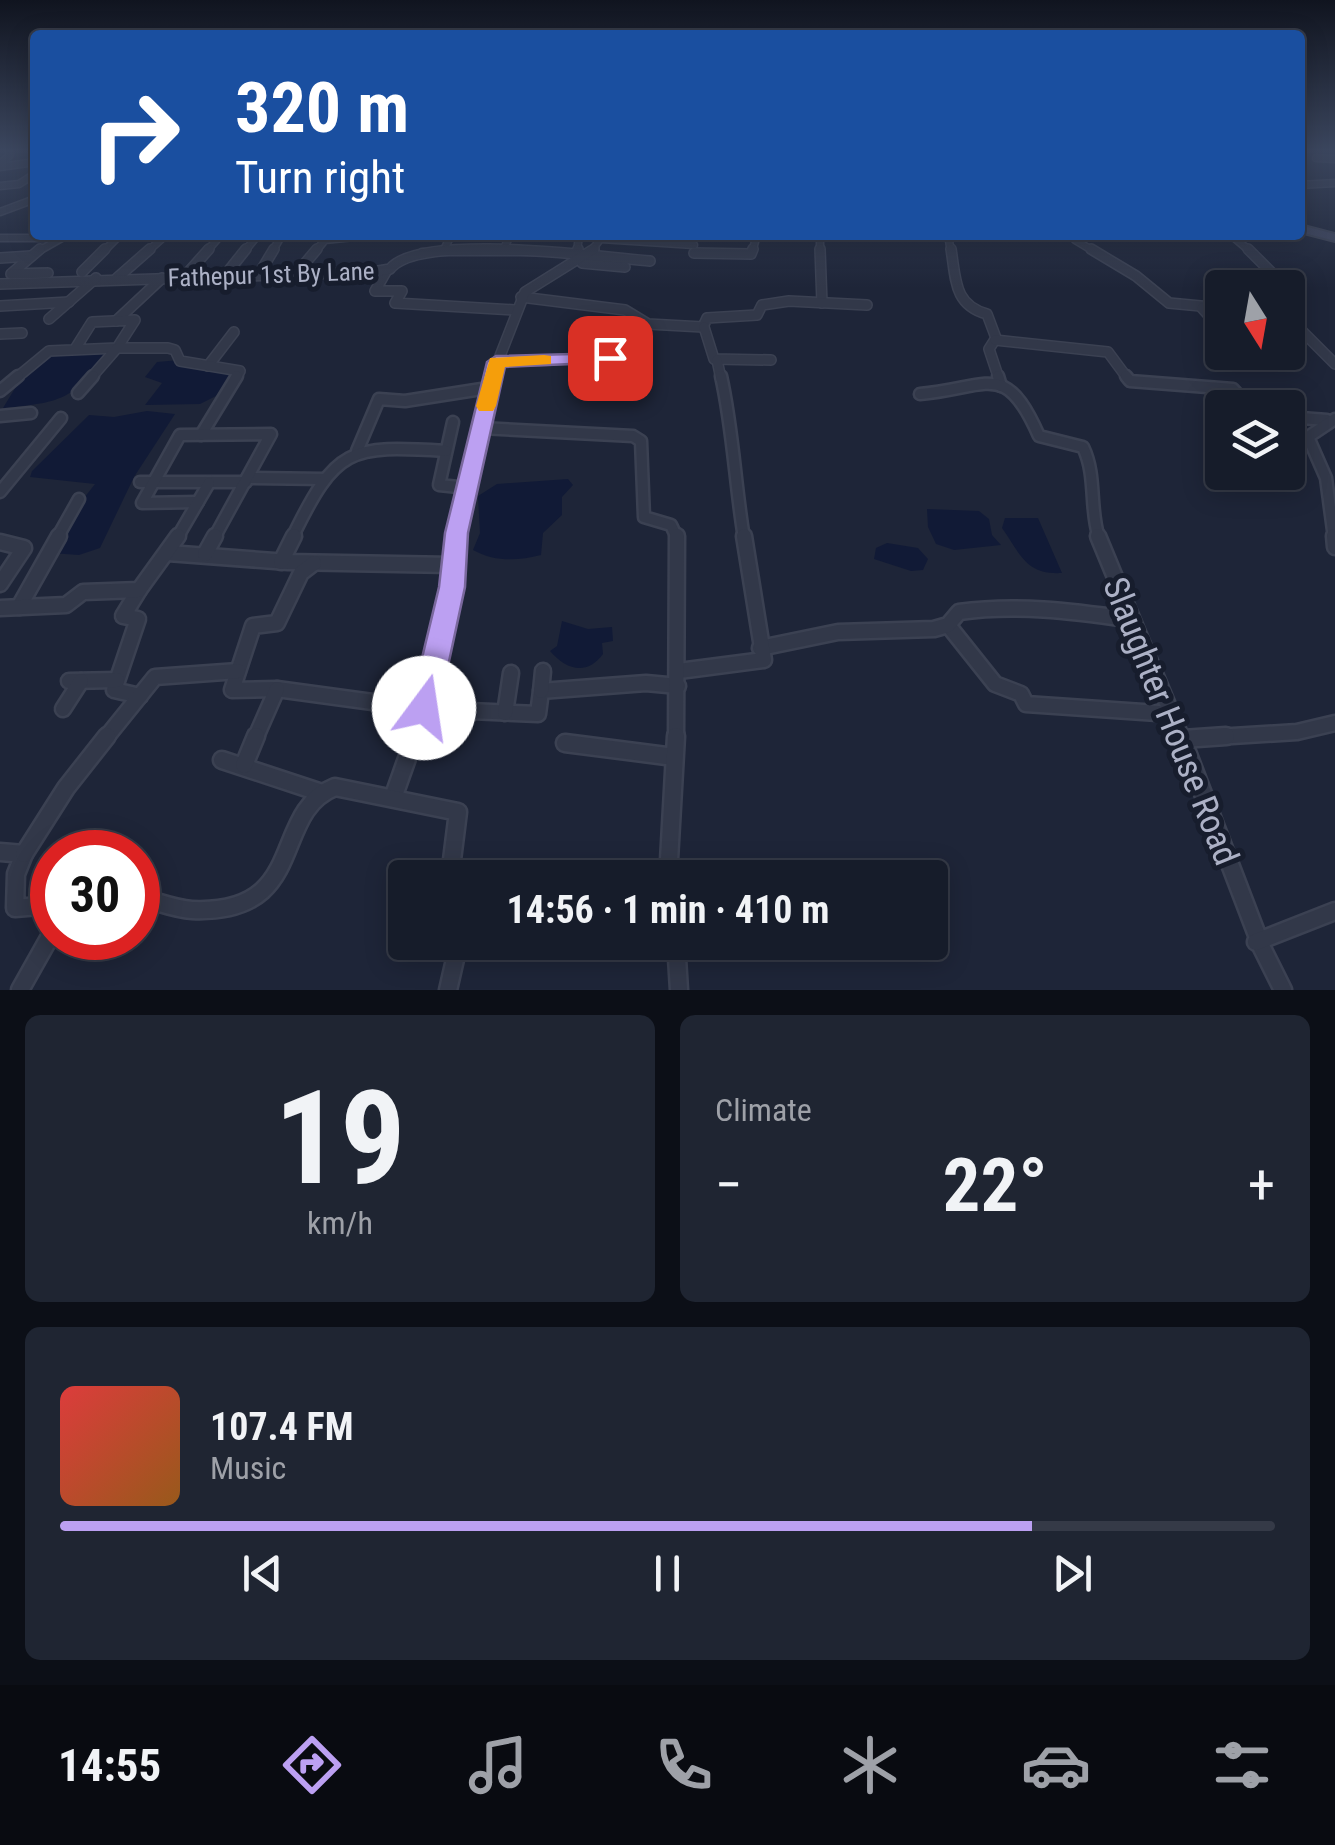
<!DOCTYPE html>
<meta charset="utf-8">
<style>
:root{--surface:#161c2a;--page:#1f2532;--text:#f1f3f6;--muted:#9ea1a8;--line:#353a47;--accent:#bca0f2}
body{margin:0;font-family:"Roboto Condensed",sans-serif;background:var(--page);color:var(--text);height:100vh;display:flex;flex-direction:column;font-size:38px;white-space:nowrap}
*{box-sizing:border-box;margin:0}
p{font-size:32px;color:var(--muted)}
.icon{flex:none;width:55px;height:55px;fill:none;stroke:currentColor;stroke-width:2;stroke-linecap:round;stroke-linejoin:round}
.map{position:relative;height:990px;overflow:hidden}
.drawer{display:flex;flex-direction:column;gap:25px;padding:25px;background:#0c0f17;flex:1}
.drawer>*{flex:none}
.guide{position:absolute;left:30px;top:30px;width:1275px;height:210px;border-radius:10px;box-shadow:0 5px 25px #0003,0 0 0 2px var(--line);background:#1a4fa0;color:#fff;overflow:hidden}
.needle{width:65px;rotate:169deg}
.fabs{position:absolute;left:1205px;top:270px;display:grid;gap:20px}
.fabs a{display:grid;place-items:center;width:100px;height:100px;border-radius:10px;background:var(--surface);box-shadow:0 5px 25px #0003,0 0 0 2px var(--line);font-size:50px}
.speed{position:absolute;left:30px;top:830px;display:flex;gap:20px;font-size:50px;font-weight:700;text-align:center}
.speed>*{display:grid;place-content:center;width:130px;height:130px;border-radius:50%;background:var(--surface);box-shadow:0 5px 25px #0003,0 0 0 2px var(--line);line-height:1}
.speed .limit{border:15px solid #d22;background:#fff;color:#111}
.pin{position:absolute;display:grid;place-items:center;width:85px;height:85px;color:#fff;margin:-42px;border-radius:20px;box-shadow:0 5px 15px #0006}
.me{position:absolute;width:110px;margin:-55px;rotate:14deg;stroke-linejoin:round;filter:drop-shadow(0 0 8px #0008)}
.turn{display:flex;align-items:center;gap:35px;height:210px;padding:0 40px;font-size:45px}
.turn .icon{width:130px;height:130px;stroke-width:2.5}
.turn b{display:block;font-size:70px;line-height:85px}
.big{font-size:75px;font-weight:700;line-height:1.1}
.drawer .card{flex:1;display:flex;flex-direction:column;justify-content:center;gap:15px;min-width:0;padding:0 35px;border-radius:15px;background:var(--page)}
.drawer .dial{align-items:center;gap:0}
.dial b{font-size:130px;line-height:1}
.song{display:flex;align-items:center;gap:30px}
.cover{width:120px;height:120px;border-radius:15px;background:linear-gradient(135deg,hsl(0 70% 55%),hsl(30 70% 35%))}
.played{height:10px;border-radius:5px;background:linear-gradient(90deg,var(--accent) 80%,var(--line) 80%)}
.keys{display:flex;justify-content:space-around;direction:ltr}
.heat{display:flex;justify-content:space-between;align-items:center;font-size:55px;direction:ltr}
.drawer .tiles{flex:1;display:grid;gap:25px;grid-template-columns:1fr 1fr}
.card:last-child{grid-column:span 2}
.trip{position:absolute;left:388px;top:860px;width:560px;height:100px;border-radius:10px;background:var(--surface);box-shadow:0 5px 25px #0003,0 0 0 2px var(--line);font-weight:700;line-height:100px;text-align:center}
.dock{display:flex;height:160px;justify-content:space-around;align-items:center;background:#090b11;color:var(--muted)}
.dock .icon{width:70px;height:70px}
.dock .on{color:var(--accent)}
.dock b{font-size:45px;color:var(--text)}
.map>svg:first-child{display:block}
.water{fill:#111a36}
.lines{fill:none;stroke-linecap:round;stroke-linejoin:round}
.street-far4-casing{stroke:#3b4152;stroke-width:9}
.street-far3-casing{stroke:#3b4152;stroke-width:12}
.street-far2-casing{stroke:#3b4152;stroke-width:15}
.street-far1-casing{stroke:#3b4152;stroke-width:19}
.street-casing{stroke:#3b4152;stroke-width:21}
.secondary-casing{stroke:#3b4152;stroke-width:4}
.street-far4{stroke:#323849;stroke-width:6}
.street-far3{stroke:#323849;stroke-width:9}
.street-far2{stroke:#323849;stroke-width:10}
.street-far1{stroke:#323849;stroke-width:14}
.street{stroke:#323849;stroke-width:16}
.secondary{fill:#3f455c;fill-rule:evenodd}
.route{fill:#bca0f2;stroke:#7a689d;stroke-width:2.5}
.slow{fill:#f59e0b}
.labels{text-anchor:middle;stroke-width:10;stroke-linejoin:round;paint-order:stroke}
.far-street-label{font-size:25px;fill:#acb1c6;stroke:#171d2d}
.near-street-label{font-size:35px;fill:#acb1c6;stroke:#171d2d}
</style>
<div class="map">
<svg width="1335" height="990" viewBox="0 0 1335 990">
<rect width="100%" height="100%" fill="#1e2538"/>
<!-- water -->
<g class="water">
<path d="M114,350c-44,48 -45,52 -111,58l14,-23 34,-33z"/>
<path d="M180,360l56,6 -16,28 -20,10 -55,1 17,-22 -17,-6 12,-15z"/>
<path d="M147,411l28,3 -41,63 -34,71 -21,7 -28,-2 15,-32 29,-37 -65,-7 2,-6 57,-56 25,2z"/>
<path d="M568,479l5,6 -11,12v18l-19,18 -2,22c-24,6 -46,7 -68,-5l7,-17 -2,-37 19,-12z"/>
<path d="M927,509l52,2 10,8 3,16 9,10 -47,5 -18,-6 -8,-17z"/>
<path d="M1005,518h33l24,55c-36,2 -41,-18 -60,-45z"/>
<path d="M887,543l31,5 10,11 -5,11 -12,1 -37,-12 2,-11z"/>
<path d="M562,621l26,8 24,-2 1,14 -11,2 1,11c-16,22 -37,16 -53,-3l7,-5z"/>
</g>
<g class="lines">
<!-- street-far4 casing -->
<g class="street-far4-casing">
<g id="street-far4">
<path d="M1316,158l19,1"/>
<path d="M0,164l10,-9 -1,-6"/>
<path d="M0,167l35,-5"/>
<path d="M1300,185l35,-2"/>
<path d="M0,186l19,-2 16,-10"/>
<path d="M0,212l35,-13"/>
<path d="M820,235v17"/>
<path d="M948,235l3,17"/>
<path d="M1231,235l20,17"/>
<path d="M0,238h61"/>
<path d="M601,239l93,6"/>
<path d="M1075,240l20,12"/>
<path d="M444,250l7,-15"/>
<path d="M503,251l7,-16"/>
<path d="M37,252l30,-17"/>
<path d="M103,252l17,-17"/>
<path d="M147,252l19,-17"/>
<path d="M206,252l15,-17"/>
<path d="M244,252l14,-17"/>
<path d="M272,252l7,-12"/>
<path d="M315,252l10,-12 48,-5"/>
<path d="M422,252h124"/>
<path d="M577,252l2,-17"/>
<path d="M591,252l12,-17"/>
<path d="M752,252l5,-17"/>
</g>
</g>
<!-- street-far3 casing -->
<g class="street-far3-casing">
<g id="street-far3">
<path d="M820,249l2,54"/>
<path d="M951,249c5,31 3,56 36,65l9,24 -7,11 10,30"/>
<path d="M1091,249l45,27 33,27 53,5"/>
<path d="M1248,249l26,26 -11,8 2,5"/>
<path d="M694,253l57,1 2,-5"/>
<path d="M577,254l1,-5"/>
<path d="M0,258l31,-2"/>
<path d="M582,263l43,4"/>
<path d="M387,270l-12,21h27l-7,12 120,7"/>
<path d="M82,272l23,-23"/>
<path d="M12,273l28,-24"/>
<path d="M11,274l37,-1"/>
<path d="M226,274l20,-25"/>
<path d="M259,274l15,-25"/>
<path d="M296,274l21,-25"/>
<path d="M184,277l25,-28"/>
<path d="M117,278l33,-29"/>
<path d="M0,284l373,-12 17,-3c29,-37 211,-12 260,-8"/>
<path d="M521,297l104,13 23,14 55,3 4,-9 50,-3 5,-10 27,-4 78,4"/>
<path d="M0,306l69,-4"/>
<path d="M1202,308l17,19"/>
<path d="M1288,317l47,47"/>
<path d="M49,319l47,-41"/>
<path d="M116,321l46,-43"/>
<path d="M704,327l10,32 57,1"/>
<path d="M0,334l22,-1"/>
<path d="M995,340l113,12 20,27"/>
<path d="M717,360l4,19"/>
<path d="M497,362l113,-4"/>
<path d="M208,366l26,-34"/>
<path d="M15,379l34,-28 68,-3 18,-28 -43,2 -17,27"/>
<path d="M90,379l27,-31h51l7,2 5,11 60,10 -5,8"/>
<path d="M491,379l34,-87 69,-43"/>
</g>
</g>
<!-- street-far2 casing -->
<g class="street-far2-casing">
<g id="street-far2">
<path d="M721,376c12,53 14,108 23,162"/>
<path d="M998,376l3,10"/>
<path d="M1126,376l4,5 103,8 17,19"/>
<path d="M0,391l18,-15"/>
<path d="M78,393l15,-17"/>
<path d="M920,394c69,-6 85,-35 119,42l44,11c14,29 6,61 16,91"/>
<path d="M0,416l31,-3"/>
<path d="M1288,417l39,3"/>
<path d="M453,422l-14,63 29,3"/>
<path d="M481,428l152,8 8,5 3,76 27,8 6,13"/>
<path d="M201,435l36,-59"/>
<path d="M357,451l22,-52 26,2 83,-13"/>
<path d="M249,478l75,1"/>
<path d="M140,482h106"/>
<path d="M0,492l61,-74"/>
<path d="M198,502l-56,1 38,-68 91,-1 -57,104"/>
<path d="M57,538l22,-39"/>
<path d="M177,538l32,-55"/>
<path d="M292,538c44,-91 57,-93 154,-87"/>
<path d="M458,538l34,-162"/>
<path d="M1334,538l-8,-60 -18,-41 27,-18"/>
</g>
</g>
<!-- street-far1 casing -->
<g class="street-far1-casing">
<g id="street-far1">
<path d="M1098,536l84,203"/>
<path d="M1334,536l1,11"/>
<path d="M0,542l24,6 -24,36"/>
<path d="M168,553l120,9 164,3"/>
<path d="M205,554l10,-18"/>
<path d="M281,562l13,-26"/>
<path d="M314,563l-13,10 -24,50 -24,3 -21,64 45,-1 147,20 114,5 3,-23 105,-8 32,3"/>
<path d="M139,590l-16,26 15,3 -24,71 26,6"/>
<path d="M19,607l40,-71"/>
<path d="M0,608l66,-3 17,-13 56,-2 39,-54"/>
<path d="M948,625l47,59 26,10 5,10 146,10"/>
<path d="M760,648l78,-16 96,-3 14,-4 11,-13c57,-8 112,-1 169,7"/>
<path d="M679,671l85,-11 -20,-124"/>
<path d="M69,681l48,-1"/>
<path d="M541,691l2,-20"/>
<path d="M63,709l18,-28"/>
<path d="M505,713l6,-40"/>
<path d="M105,739l50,-62 83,-6"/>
<path d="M255,739l22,-50"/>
<path d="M415,739l28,-99 15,-104"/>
<path d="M676,739l1,-203"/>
<path d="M1185,739l112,-7 38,-9"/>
</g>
</g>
<!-- street casing -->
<g class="street-casing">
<g id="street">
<path d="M1181,736l81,212 21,42"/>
<path d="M1183,739l43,-3"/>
<path d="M565,743l109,14"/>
<path d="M222,760l97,32"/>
<path d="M244,765l12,-29"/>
<path d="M393,798l22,-62"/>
<path d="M0,852l24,2 -8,20 -1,34 37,-3"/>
<path d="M24,854l42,-66 41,-52"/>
<path d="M668,878l8,-142"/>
<path d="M138,897c18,4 36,12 54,13 118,5 77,-97 143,-123l123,25 -7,56 7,10"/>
<path d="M676,942l3,48"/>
<path d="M1256,942l79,-31"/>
<path d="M20,990l32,-57"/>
<path d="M448,990l11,-48"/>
</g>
</g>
<!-- secondary casing -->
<g class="secondary-casing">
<path id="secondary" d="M1300,225l35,9v7l-35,-9z"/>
</g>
<!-- street-far4 -->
<use href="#street-far4" class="street-far4"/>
<!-- street-far3 -->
<use href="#street-far3" class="street-far3"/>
<!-- street-far2 -->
<use href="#street-far2" class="street-far2"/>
<!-- street-far1 -->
<use href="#street-far1" class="street-far1"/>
<!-- street -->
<use href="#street" class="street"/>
<!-- secondary -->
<use href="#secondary" class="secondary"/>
</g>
<!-- sky -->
<linearGradient id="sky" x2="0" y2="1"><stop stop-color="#10141f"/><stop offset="0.52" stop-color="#3b465e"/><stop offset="1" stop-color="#3b465e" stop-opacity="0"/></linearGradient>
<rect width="1335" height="288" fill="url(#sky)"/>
<!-- route -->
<path class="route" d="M610,353l9,5 -3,4 -111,5 -37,166 -3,54 -26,121 -4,10 -11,4 -10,-4 -4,-10 29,-121 6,-54 42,-171 9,-6z"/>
<!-- slow -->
<path class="slow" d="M544,355l7,1v8l-46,3 -9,39 -3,5h-14l-3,-5 14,-48z"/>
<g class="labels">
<!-- far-street labels -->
<g class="far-street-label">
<text transform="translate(271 274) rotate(-2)" y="9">Fathepur 1st By Lane</text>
</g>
<!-- near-street labels -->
<g class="near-street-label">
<text transform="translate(1171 721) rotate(68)" y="12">Slaughter House Road</text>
</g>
</g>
</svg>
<div class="fabs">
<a><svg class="needle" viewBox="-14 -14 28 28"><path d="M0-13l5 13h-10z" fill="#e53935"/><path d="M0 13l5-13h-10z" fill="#9ea1a8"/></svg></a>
<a><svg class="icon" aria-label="layers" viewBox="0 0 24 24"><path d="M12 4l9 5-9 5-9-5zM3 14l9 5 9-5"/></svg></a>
</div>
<div class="speed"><div class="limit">30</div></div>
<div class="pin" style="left:610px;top:358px;background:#d93025"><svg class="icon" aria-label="arrive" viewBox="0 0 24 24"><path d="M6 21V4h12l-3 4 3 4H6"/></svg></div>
<svg class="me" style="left:424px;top:708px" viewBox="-20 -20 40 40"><circle r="19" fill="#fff"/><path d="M0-13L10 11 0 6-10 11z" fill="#bca0f2"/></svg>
<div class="trip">14:56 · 1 min · 410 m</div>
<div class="guide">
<div class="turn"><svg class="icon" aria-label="right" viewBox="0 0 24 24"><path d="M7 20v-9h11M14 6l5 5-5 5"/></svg><div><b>320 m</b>Turn right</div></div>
</div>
</div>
<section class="drawer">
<div class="tiles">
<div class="card dial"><b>19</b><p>km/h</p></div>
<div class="card"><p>Climate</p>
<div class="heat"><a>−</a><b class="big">22°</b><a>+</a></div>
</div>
<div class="card">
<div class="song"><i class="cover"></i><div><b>107.4 FM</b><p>Music</p></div></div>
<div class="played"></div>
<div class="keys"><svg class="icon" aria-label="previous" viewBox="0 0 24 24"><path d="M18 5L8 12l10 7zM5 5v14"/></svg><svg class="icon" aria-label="pause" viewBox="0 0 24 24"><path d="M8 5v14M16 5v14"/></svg><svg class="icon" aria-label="next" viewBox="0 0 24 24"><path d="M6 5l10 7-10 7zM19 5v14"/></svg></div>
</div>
</div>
</section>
<nav class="dock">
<b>14:55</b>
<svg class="icon on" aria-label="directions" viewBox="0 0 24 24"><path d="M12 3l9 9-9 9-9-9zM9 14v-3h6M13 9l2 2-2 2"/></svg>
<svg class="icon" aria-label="music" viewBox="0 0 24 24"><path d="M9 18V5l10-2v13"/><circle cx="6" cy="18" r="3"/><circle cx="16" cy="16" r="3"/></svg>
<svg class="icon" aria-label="phone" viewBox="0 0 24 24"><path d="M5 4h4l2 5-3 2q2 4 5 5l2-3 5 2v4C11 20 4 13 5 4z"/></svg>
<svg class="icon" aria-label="climate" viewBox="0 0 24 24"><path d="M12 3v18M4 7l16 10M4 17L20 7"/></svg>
<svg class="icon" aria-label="car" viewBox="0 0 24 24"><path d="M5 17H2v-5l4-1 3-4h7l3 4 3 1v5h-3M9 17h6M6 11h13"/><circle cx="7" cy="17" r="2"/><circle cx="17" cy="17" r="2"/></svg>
<svg class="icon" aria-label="filters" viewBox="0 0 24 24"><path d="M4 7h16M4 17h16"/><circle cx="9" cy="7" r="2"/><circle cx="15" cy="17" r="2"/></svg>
</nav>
